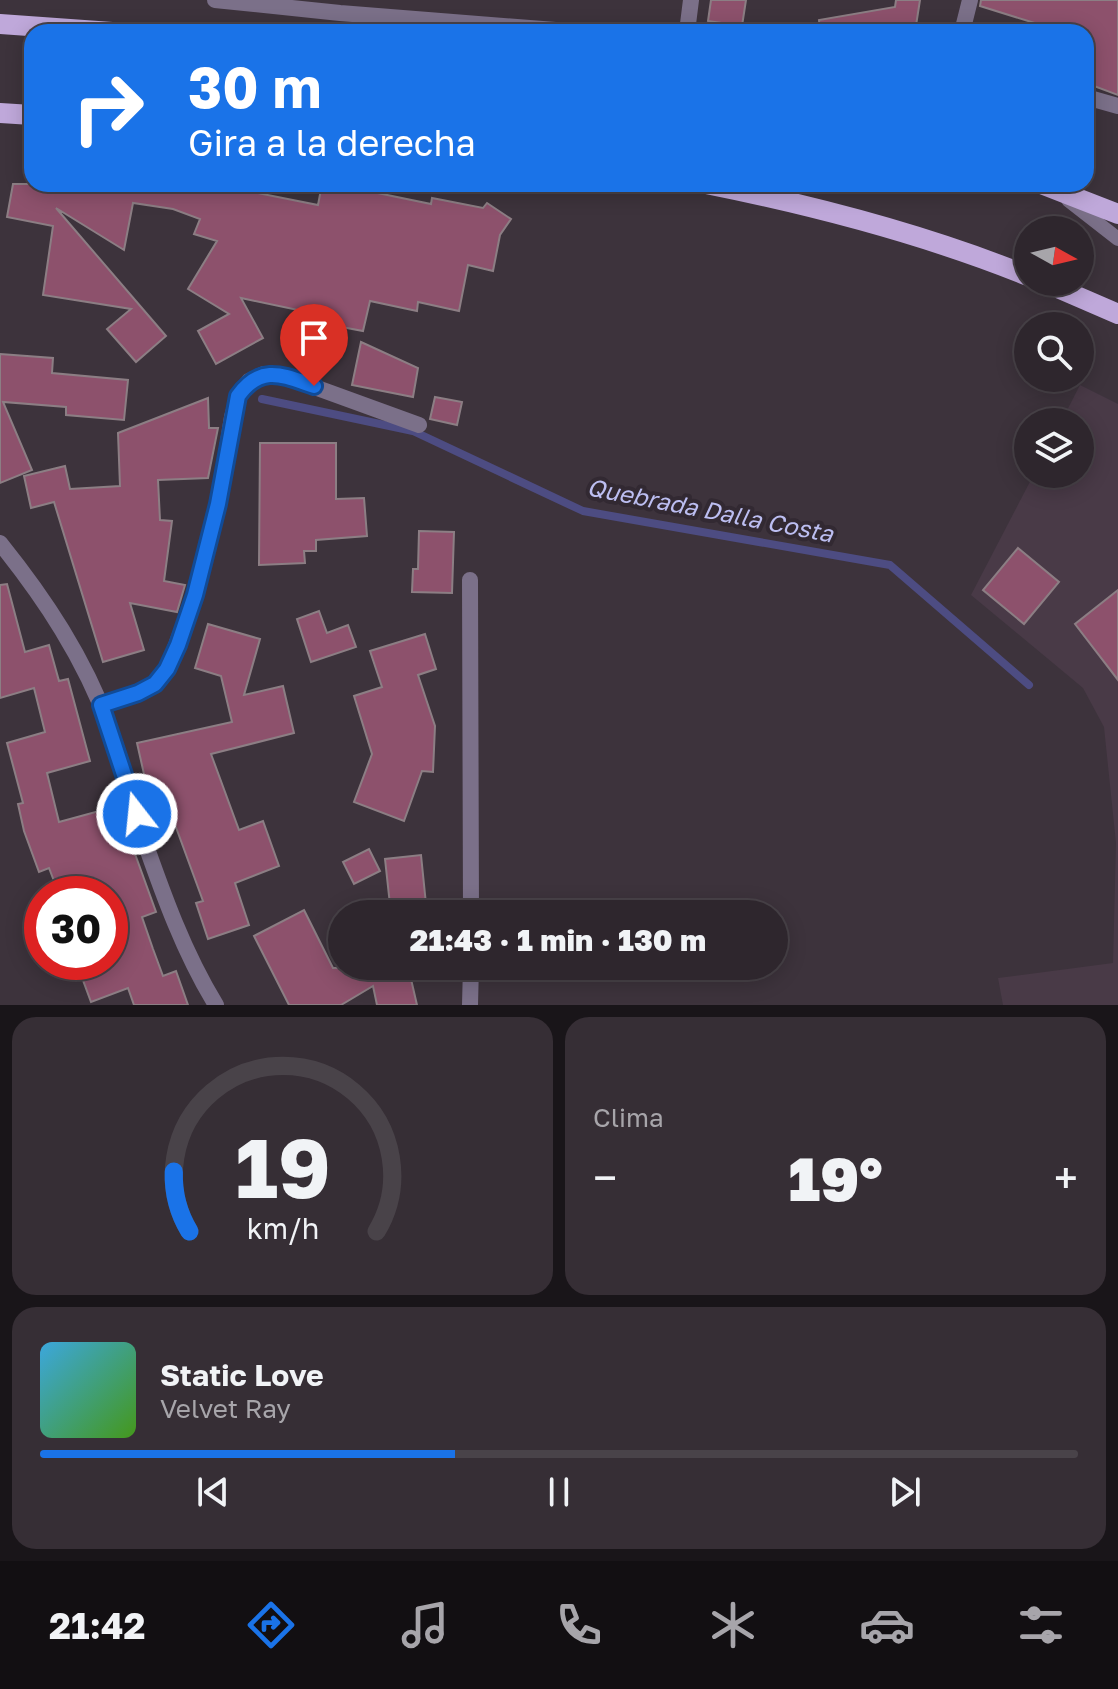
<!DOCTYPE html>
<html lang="es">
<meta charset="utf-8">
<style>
:root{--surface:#2e262d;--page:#362e35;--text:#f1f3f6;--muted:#a7a5aa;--line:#494349;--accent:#1a73e8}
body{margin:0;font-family:"Golos Text",sans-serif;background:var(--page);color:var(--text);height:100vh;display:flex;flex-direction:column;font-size:30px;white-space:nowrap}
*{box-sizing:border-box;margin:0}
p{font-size:26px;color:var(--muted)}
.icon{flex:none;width:44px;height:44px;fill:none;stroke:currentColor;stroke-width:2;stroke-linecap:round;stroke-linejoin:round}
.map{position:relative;height:1005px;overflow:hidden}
.side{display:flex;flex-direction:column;gap:12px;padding:12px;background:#191519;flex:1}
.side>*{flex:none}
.top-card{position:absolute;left:24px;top:24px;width:1070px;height:168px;border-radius:24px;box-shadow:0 4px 20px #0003,0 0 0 2px var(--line);background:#1a73e8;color:#fff;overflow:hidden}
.needle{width:52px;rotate:98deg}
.buttons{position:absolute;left:1014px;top:216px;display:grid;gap:16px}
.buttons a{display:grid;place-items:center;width:80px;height:80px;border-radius:50%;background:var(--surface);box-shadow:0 4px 20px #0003,0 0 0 2px var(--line);font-size:40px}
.speed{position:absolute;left:24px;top:876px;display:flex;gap:16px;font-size:40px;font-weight:700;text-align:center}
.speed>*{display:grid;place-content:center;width:104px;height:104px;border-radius:50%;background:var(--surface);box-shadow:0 4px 20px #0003,0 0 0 2px var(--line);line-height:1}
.speed .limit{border:12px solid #d22;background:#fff;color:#111}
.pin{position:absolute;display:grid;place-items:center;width:68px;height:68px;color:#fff;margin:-82px -34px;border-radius:50% 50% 50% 0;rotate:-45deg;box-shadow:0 0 8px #0007}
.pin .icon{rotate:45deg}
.me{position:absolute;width:88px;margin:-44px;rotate:344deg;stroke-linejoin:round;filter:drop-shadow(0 0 6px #0008)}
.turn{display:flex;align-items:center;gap:28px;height:168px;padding:0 32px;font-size:36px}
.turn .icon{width:104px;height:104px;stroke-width:2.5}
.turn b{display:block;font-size:56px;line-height:68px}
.big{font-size:60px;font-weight:800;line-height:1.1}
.side .card{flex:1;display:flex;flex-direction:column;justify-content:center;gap:12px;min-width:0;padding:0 28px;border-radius:24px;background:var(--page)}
.side .dial{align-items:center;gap:0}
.dial svg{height:208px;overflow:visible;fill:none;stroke:var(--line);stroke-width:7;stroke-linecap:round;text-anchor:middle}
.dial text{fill:var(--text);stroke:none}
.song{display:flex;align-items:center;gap:24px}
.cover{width:96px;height:96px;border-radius:12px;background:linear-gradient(135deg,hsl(200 70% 55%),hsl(100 70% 35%))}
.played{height:8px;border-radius:4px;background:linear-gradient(90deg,var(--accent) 40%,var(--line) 40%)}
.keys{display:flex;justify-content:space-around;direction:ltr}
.heat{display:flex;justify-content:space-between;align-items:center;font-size:44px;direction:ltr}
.side .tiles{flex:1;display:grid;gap:12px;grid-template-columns:1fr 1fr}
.card:last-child{grid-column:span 2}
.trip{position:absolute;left:328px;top:900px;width:460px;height:80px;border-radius:40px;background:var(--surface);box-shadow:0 4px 20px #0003,0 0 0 2px var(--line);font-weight:800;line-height:80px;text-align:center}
.menu{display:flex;height:128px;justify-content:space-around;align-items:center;background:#120f12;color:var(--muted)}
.menu .icon{width:56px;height:56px}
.menu .current{color:var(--accent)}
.menu b{font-size:36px;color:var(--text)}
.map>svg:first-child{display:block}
.built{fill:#493a47}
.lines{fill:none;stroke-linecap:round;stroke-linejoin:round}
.stream{stroke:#4d4c82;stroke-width:8}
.building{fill:#8d516c;stroke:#8c7e84;stroke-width:2}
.service{stroke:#7b7089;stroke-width:14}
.minor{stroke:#7b7089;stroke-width:16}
.primary{stroke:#bfa8da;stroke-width:20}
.route-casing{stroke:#114b97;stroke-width:20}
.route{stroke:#1a73e8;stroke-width:14}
.labels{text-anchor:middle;stroke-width:8;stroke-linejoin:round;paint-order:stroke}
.water-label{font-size:24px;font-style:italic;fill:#bcbef1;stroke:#322932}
</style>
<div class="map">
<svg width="1118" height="1005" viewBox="0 0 1118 1005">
<rect width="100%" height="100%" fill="#3d333c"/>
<!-- built -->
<path class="built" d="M1080,385l38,19v601h-115l-5,-27 115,-15 3,-120 -12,-116 -21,-39 -112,-93 63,-121h46v-52h-19z"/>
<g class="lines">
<!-- stream -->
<path class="stream" d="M262,399l151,32 170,80 307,54 139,120"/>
</g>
<!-- building -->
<g class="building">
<path d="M711,0h35l-4,26 -34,-5z"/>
<path d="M896,0h24l-5,32h-95l-1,-12 76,-13z"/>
<path d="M981,0h137v95l-32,-12v-51h-48l3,-7 -61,-19z"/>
<path d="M13,184h226l-1,5 80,16 4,-21h12l97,20 1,-6 51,10 4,-5 24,16 -11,16 -7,36 -25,-6 -9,46 -41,-9 -1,9 -47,-10 -7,30 -48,-9 2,-8 -76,-16 22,40 -47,26 -18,-33 31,-17 -41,-25 29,-48 -23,-7 6,-15 -27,-10 -40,-6 -9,47 -68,-42 110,128 -30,26 -29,-33 24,-20 -88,-14 10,-69 -46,-9z"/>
<path d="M361,342l57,26 -5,29 -61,-12z"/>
<path d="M0,354l53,4 -1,15 76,7 -4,40 -58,-5v-8l-63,-5 29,68 -32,13z"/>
<path d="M435,397l27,5 -5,23 -27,-6z"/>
<path d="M208,398l1,30h9l-10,50 -50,2 2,40 12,1 -8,60 21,4 -8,27 -47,-9 14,47 -41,12 -49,-160 -23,6 -7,-32 41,-10 5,23 50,-3 -2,-53z"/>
<path d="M260,443h76v56l28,-1 3,38 -51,4v11h-12l1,12 -46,2z"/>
<path d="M419,531l35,1 -2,61 -40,-1 1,-23h5z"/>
<path d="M1018,548l41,34 -35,42 -41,-34z"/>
<path d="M7,584l18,68 24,-7 10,36 9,-2 22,82 -43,12 12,49 44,-12 6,26 17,-7 30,83 -14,5 11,32 10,27 13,-5 12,34h-54l-6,-17 -37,14 -11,-30 30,-10v-68h-51l-10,-26 -10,4 -15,-41 -6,-27 5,-1 -16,-60 38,-11 -11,-44 -34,10v-113z"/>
<path d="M1118,590v90l-43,-56z"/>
<path d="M319,611l8,22 21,-8 8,22 -45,15 -14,-43z"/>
<path d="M208,624l52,15 -16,56 39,-9 11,47 -83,21 28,76 24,-9 16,45 -44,17 14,42 -41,14 -12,-36 7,-2 -44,-120 -13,2 -9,-40 95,-21 -11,-46 -26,-8z"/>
<path d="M425,634l11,35 -18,6 17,51 -2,46 -11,-1 -18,50 -50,-19 18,-48 -18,-58 28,-9 -12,-36z"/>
<path d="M369,849l11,22 -26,13 -11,-22z"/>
<path d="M421,855l6,59h-36l-6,-55z"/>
<path d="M304,910l29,58 75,-2 9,39h-40l-4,-19 -32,19h-52l-35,-69z"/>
</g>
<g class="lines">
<!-- service -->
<path class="service" d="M1068,200l50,39"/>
<!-- minor -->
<g class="minor">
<path d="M215,0l125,13 241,19"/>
<path d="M687,32l4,-32"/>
<path d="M962,32l8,-32"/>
<path d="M1086,97l32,9"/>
<path d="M0,543c45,56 84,115 109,183 14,36 22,74 34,111 20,57 41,116 73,168"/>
<path d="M470,580l1,334"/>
<path d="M101,705l37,-12 17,-9 12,-15 28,-74 23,-91 14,-87 6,-21 11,-15 15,-7 23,3 132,48"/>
<path d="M470,1005l1,-39"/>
</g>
<!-- primary -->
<g class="primary">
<path d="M0,24l112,8"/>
<path d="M0,113l32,2"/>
<path d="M706,184c105,21 223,52 322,92"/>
<path d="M1041,184l77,30"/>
<path d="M1044,282l74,32"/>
</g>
</g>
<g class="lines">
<!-- route casing -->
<g class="route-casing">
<path id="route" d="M137,814l-36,-109 37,-12 17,-9 12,-15 11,-24 17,-50 23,-91 20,-108c23,-32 44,-21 76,-10"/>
</g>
<!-- route -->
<use href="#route" class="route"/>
</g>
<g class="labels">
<!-- water labels -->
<g class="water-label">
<text transform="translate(710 511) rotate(11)" y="8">Quebrada Dalla Costa</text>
</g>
</g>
</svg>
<div class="buttons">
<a><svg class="needle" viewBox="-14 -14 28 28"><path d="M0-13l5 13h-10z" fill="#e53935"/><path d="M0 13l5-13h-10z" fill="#a7a5aa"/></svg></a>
<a><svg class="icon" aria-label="search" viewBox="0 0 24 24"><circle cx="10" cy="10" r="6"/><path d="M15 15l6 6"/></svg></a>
<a><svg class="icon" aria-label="layers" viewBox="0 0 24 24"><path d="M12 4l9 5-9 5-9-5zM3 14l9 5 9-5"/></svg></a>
</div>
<div class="speed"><div class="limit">30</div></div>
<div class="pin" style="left:314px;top:386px;background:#d93025"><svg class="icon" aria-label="arrive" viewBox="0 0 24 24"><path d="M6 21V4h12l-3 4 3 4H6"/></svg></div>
<svg class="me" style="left:137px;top:814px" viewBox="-20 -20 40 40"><circle r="17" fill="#1a73e8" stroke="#fff" stroke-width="3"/><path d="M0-11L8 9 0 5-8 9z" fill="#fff"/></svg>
<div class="trip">21:43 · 1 min · 130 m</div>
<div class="top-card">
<div class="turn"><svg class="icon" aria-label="right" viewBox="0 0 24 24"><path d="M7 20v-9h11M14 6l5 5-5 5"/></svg><div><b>30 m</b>Gira a la derecha</div></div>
</div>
</div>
<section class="side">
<div class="tiles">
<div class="card dial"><svg viewBox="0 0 100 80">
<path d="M14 69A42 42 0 1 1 86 69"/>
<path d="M14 69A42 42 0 0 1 8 46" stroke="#1a73e8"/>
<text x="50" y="56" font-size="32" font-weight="700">19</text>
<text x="50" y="72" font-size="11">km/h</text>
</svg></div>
<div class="card"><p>Clima</p>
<div class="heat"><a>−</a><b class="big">19°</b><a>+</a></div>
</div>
<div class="card">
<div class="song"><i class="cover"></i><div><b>Static Love</b><p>Velvet Ray</p></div></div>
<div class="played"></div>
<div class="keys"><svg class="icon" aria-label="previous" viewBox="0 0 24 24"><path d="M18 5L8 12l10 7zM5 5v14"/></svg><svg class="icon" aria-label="pause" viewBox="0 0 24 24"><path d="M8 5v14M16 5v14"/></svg><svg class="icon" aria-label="next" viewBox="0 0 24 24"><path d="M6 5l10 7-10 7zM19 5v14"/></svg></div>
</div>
</div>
</section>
<nav class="menu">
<b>21:42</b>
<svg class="icon current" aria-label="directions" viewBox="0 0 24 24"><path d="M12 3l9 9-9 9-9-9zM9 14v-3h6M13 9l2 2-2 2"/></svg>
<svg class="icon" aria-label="music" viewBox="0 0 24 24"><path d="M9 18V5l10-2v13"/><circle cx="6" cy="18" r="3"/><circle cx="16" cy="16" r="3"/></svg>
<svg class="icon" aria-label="phone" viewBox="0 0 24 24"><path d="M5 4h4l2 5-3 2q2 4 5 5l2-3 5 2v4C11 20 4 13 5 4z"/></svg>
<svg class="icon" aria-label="climate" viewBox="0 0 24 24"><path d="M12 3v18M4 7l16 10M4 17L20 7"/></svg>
<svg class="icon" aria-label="car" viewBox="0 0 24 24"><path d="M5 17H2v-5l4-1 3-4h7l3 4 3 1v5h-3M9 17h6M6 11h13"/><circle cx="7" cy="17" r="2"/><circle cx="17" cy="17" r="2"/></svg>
<svg class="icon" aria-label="filters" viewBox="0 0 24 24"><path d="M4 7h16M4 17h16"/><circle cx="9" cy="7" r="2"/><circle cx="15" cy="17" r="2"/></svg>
</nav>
